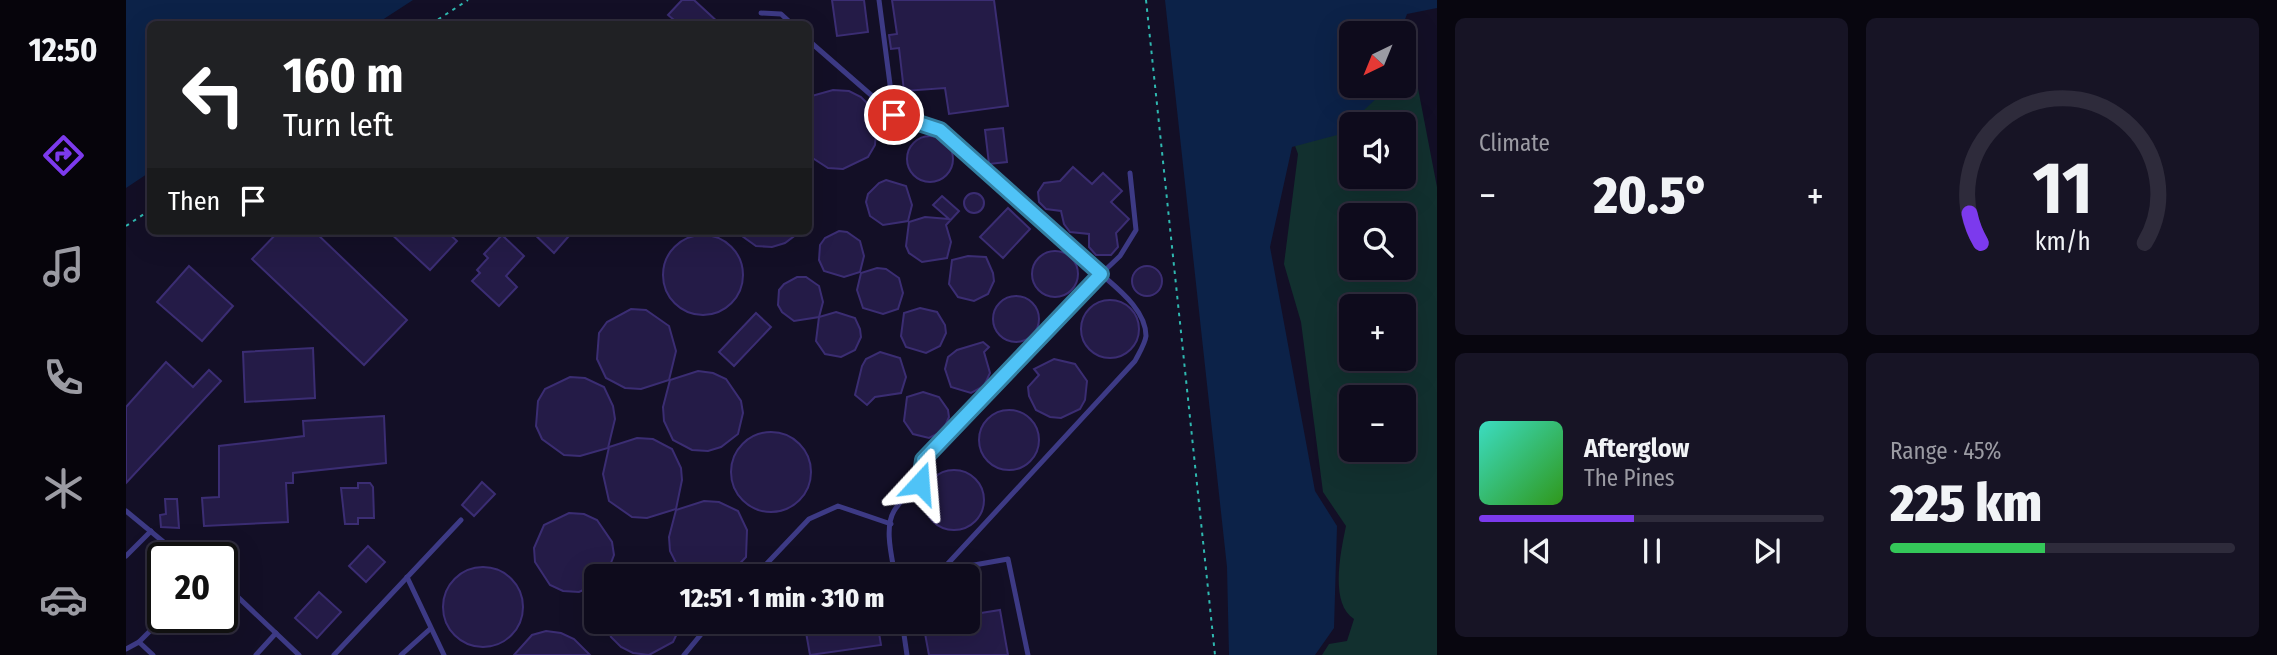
<!DOCTYPE html>
<meta charset="utf-8">
<style>
:root{--surface:#0e0b1c;--page:#171425;--text:#f1f3f6;--muted:#9b9ba3;--line:#2e2b3b;--accent:#7c3aed}
body{margin:0;font-family:"Fira Sans Condensed",sans-serif;background:var(--page);color:var(--text);height:100vh;display:flex;flex-direction:column;font-size:26px;white-space:nowrap}
*{box-sizing:border-box;margin:0}
p{font-size:23px;color:var(--muted)}
.icon{flex:none;width:38px;height:38px;fill:none;stroke:currentColor;stroke-width:2;stroke-linecap:round;stroke-linejoin:round}
.map{position:relative;flex:1;overflow:hidden}
.details{display:flex;flex-direction:column;gap:18px;padding:18px;background:#08060f;width:840px}
.details>*{flex:none}
.hud{position:absolute;left:21px;top:21px;width:665px;height:214px;border-radius:10px;box-shadow:0 7px 28px #0002,0 0 0 2px var(--line);background:#202124;color:#fff;overflow:hidden}
.needle{width:46px;rotate:223deg}
.buttons{position:absolute;left:1213px;top:21px;display:grid;gap:14px}
.buttons a{display:grid;place-items:center;width:77px;height:77px;border-radius:10px;background:var(--surface);box-shadow:0 7px 28px #0002,0 0 0 2px var(--line);font-size:35px}
.speed{position:absolute;left:21px;top:542px;display:flex;gap:14px;font-size:35px;font-weight:700;text-align:center}
.speed>*{display:grid;place-content:center;width:91px;height:91px;border-radius:50%;background:var(--surface);box-shadow:0 7px 28px #0002,0 0 0 2px var(--line);line-height:1}
.speed .limit{border:4px solid #111;border-radius:10px;background:#fff;color:#111}
.pin{position:absolute;display:grid;place-items:center;width:60px;height:60px;color:#fff;margin:-30px;border:4px solid #fff;border-radius:50%;box-shadow:0 2px 7px #0007}
.me{position:absolute;width:77px;margin:-38px;rotate:19deg;stroke-linejoin:round;filter:drop-shadow(0 0 5px #0008)}
.turn{display:flex;align-items:center;gap:24px;height:147px;padding:0 21px;font-size:32px}
.turn .icon{width:91px;height:91px;stroke-width:2.5}
.turn b{display:block;font-size:49px;line-height:60px}
.then{display:flex;align-items:center;height:66px;padding:0 21px;background:#0003;gap:14px;font-size:26px}
.big{font-size:52px;font-weight:800;line-height:1.1}
.details .widget{flex:1;display:flex;flex-direction:column;justify-content:center;gap:10px;min-width:0;padding:0 24px;border-radius:10px;background:var(--page)}
.details .dial{align-items:center;gap:0}
.dial svg{height:182px;overflow:visible;fill:none;stroke:var(--line);stroke-width:7;stroke-linecap:round;text-anchor:middle}
.dial text{fill:var(--text);stroke:none}
.song{display:flex;align-items:center;gap:21px}
.cover{width:84px;height:84px;border-radius:10px;background:linear-gradient(135deg,hsl(170 70% 55%),hsl(110 70% 35%))}
.played{height:7px;border-radius:4px;background:linear-gradient(90deg,var(--accent) 45%,var(--line) 45%)}
.keys{display:flex;justify-content:space-around;direction:ltr}
.heat{display:flex;justify-content:space-between;align-items:center;font-size:38px;direction:ltr}
.charge{height:10px;border-radius:5px;background:linear-gradient(90deg,#34c759 45%,var(--line) 0)}
.details .tiles{flex:1;display:grid;gap:18px;grid-template-columns:repeat(2,1fr)}
.trip{position:absolute;left:458px;top:564px;width:396px;height:70px;border-radius:10px;background:var(--surface);box-shadow:0 7px 28px #0002,0 0 0 2px var(--line);font-weight:800;line-height:70px;text-align:center}
main{display:flex;flex:1;min-height:0}
.dock{display:flex;flex-direction:column;width:126px;justify-content:space-around;align-items:center;background:#06040b;color:var(--muted)}
.dock .icon{width:49px;height:49px}
.dock .active{color:var(--accent)}
.dock b{font-size:32px;color:var(--text)}
.map>svg:first-child{display:block}
.green{fill:#12302f;fill-rule:evenodd}
.water{fill:#0c2248}
.building{fill:#241b47;stroke:#3b2d73;stroke-width:2}
.lines{fill:none;stroke-linecap:round;stroke-linejoin:round}
.path{stroke:#2fb8b0;stroke-width:2;stroke-dasharray:3.5 5;stroke-linecap:butt}
.service{stroke:#3d3a85;stroke-width:5}
.route-casing{stroke:#337fa1;stroke-width:18}
.route{stroke:#4fc3f7;stroke-width:12}
</style>
<main>
<nav class="dock">
<b>12:50</b>
<svg class="icon active" aria-label="directions" viewBox="0 0 24 24"><path d="M12 3l9 9-9 9-9-9zM9 14v-3h6M13 9l2 2-2 2"/></svg>
<svg class="icon" aria-label="music" viewBox="0 0 24 24"><path d="M9 18V5l10-2v13"/><circle cx="6" cy="18" r="3"/><circle cx="16" cy="16" r="3"/></svg>
<svg class="icon" aria-label="phone" viewBox="0 0 24 24"><path d="M5 4h4l2 5-3 2q2 4 5 5l2-3 5 2v4C11 20 4 13 5 4z"/></svg>
<svg class="icon" aria-label="climate" viewBox="0 0 24 24"><path d="M12 3v18M4 7l16 10M4 17L20 7"/></svg>
<svg class="icon" aria-label="car" viewBox="0 0 24 24"><path d="M5 17H2v-5l4-1 3-4h7l3 4 3 1v5h-3M9 17h6M6 11h13"/><circle cx="7" cy="17" r="2"/><circle cx="17" cy="17" r="2"/></svg>
</nav>
<div class="map">
<svg width="1311" height="655" viewBox="0 0 1311 655">
<rect width="100%" height="100%" fill="#130f26"/>
<!-- green -->
<path class="green" d="M1275,0l36,187v468h-115l7,-11 18,-3 7,-22c-25,-15 -13,-69 -8,-93l-23,-34 -22,-170 -17,-58 14,-110 -51,-139zM1225,33h53v53h-53zM1225,124h53v53h-53zM1225,215h53v53h-53zM1225,306h53v53h-53zM1225,397h53v53h-53z"/>
<!-- water -->
<g class="water">
<path d="M0,0h287l-37,24h-226v148l-24,16z"/>
<path d="M1039,0h272v8l-30,6 -7,19h-49v53h31l-4,11 -41,38 -45,12 -22,100 45,244 22,35 -3,102 -19,27h-86l-2,-88z"/>
</g>
<!-- building -->
<g class="building">
<path d="M556,0h12l26,24h-41l-11,-9z"/>
<path d="M706,0h32l4,32 -31,4z"/>
<path d="M766,0h102l14,106 -59,8 -4,-26 -41,3 -5,-43 -8,1 -2,-14 8,-1z"/>
<path d="M707,90l16,1 12,6 10,10 6,12 -2,26 -7,12 -25,12 -15,-1 -20,-13v-58z"/>
<path d="M877,128l4,34 -18,2 -4,-34z"/>
<circle cx="804" cy="159" r="23"/>
<path d="M947,167l19,17 11,-11 19,18 -11,11 18,17 -13,14 2,14 -7,8h-15l-7,-8v-13l-19,-2 -6,-8 -3,-13 -15,-2 -7,-7 -1,-10 6,-9 16,-2z"/>
<path d="M760,180l20,6 6,19 -4,16 -25,4 -13,-9 -4,-14 2,-8 11,-11z"/>
<circle cx="848" cy="203" r="10"/>
<path d="M816,196l17,15 -13,14 5,17 -4,16 -25,4 -13,-9 -3,-7 3,-24 16,-5 24,2 -16,-14z"/>
<path d="M882,208l22,21 -27,29 -23,-21z"/>
<path d="M153,231h35l93,89 -43,45 -112,-106z"/>
<path d="M262,231h58l11,10 -27,29z"/>
<path d="M405,231h30l7,6 -14,16z"/>
<path d="M609,231h66l-16,12 -13,4 -16,-1z"/>
<path d="M713,231l8,1 13,9 4,15 -4,16 -16,5 -20,-6 -5,-11 1,-15 5,-7z"/>
<path d="M376,235l22,21 -18,20 11,11 -18,19 -27,-25 8,-8 -3,-3 11,-12 -4,-4z"/>
<circle cx="577" cy="275" r="40"/>
<circle cx="929" cy="274" r="23"/>
<path d="M842,256l18,1 7,16 1,8 -6,13 -14,7 -16,-4 -9,-13 3,-24z"/>
<circle cx="1021" cy="281" r="15"/>
<path d="M63,266l44,40 -31,35 -45,-39z"/>
<path d="M751,268l9,1 13,9 4,15 -5,16 -15,5 -20,-6 -6,-18 4,-17z"/>
<path d="M671,277h9l13,9 4,16 -4,15 -25,4 -12,-9 -4,-7 1,-15 5,-6z"/>
<circle cx="890" cy="319" r="23"/>
<circle cx="984" cy="329" r="29"/>
<path d="M794,308l17,4 8,13 1,8 -6,13 -14,7 -20,-6 -5,-11 3,-23z"/>
<path d="M505,309l15,1 23,16 7,25 -7,29 -28,9 -16,-1 -19,-10 -9,-19 2,-26 8,-11z"/>
<path d="M710,312l19,6 5,11 1,8 -6,13 -14,7 -16,-3 -9,-13 3,-24z"/>
<path d="M630,313l15,14 -37,39 -15,-14z"/>
<path d="M857,342l6,5 -5,5 6,21 -6,13 -13,7 -20,-6 -6,-18 3,-12 9,-7z"/>
<path d="M187,348l2,50 -70,4 -2,-50z"/>
<path d="M754,352l20,6 6,19 -5,16 -26,4 -8,8 -12,-10 7,-29 4,-7z"/>
<path d="M928,359l21,5 12,17 -2,19 -5,9 -19,9 -11,-1 -14,-7 -7,-14 -1,-9 11,-12 -5,-6z"/>
<path d="M40,362l27,25 16,-17 12,11 -95,102v-76z"/>
<path d="M572,371l15,2 13,6 15,22 2,12 -5,21 -17,13 -13,4 -16,-1 -19,-10 -9,-19 -1,-14 7,-27z"/>
<path d="M444,377l15,1 19,9 9,19 2,13 -7,29 -28,8 -16,-1 -22,-16 -6,-13 2,-25 7,-12z"/>
<path d="M797,392l16,5 9,13 1,7 -6,14 -14,7 -16,-4 -9,-13 3,-24z"/>
<circle cx="883" cy="440" r="30"/>
<path d="M258,416l2,47 -93,10v10h-7l2,39 -84,4 -2,-28 17,-1v-51l85,-10 -1,-15z"/>
<circle cx="645" cy="472" r="40"/>
<path d="M511,438l16,1 19,10 9,19 1,12 -6,29 -29,9 -15,-1 -23,-16 -6,-27 6,-27z"/>
<circle cx="828" cy="500" r="30"/>
<path d="M356,482l13,12 -21,22 -12,-11z"/>
<path d="M232,483h12l3,4 1,31h-16v6h-13l-4,-36h17z"/>
<path d="M39,499h12l2,29 -18,-1 -1,-12 6,-1z"/>
<path d="M578,501l15,1 19,9 9,19 -1,27 -18,19h-40l-12,-13 -6,-12 -1,-14 7,-27z"/>
<path d="M443,513l15,1 13,6 15,22 2,13 -8,21h-9v8l-18,8 -16,-1 -13,-6 -15,-23 -1,-14 10,-23z"/>
<path d="M242,546l17,16 -19,20 -17,-16z"/>
<circle cx="357" cy="607" r="40"/>
<path d="M193,592l22,20 -24,26 -22,-20z"/>
<path d="M874,610l8,45h-79l-6,-32 45,-2v-6z"/>
<path d="M478,621h79l-10,21 -24,13 -16,-2 -12,-6 -10,-10z"/>
<path d="M678,621h73l4,24 -71,10z"/>
<path d="M420,631l15,2 13,6 16,16h-76l18,-20z"/>
</g>
<g class="lines">
<!-- path -->
<g class="path">
<path d="M1020,0l69,655"/>
<path d="M305,24l37,-24"/>
<path d="M0,226l24,-16"/>
</g>
<!-- service -->
<g class="service">
<path d="M753,0l15,115"/>
<path d="M635,13l20,1 11,10"/>
<path d="M682,40l86,75 46,15 161,144 19,-18 16,-26 -6,-57"/>
<path d="M0,511l57,47"/>
<path d="M0,556l25,-25"/>
<path d="M629,576l54,-57 29,-13 53,18"/>
<path d="M769,576c-3,-19 -11,-48 -1,-65 16,-26 25,-14 29,-51l178,-186c17,15 45,36 45,62 -1,8 -7,17 -11,25l-194,210"/>
<path d="M786,576l96,-17 20,96"/>
<path d="M281,577l37,78"/>
<path d="M96,582l77,73"/>
<path d="M776,621l5,34"/>
<path d="M13,642l24,-24"/>
<path d="M0,649l13,-7 14,13"/>
<path d="M130,655l20,-22"/>
<path d="M208,655l127,-135"/>
<path d="M275,655l29,-26"/>
<path d="M558,655l28,-34"/>
</g>
</g>
<g class="lines">
<!-- route casing -->
<g class="route-casing">
<path id="route" d="M768,115l46,15 161,144 -178,186 -3,23"/>
</g>
<!-- route -->
<use href="#route" class="route"/>
</g>
</svg>
<div class="buttons">
<a><svg class="needle" viewBox="-14 -14 28 28"><path d="M0-13l5 13h-10z" fill="#e53935"/><path d="M0 13l5-13h-10z" fill="#9b9ba3"/></svg></a>
<a><svg class="icon" aria-label="sound" viewBox="0 0 24 24"><path d="M4 9h4l5-4v14l-5-4H4zM17 9q2 3 0 6"/></svg></a>
<a><svg class="icon" aria-label="search" viewBox="0 0 24 24"><circle cx="10" cy="10" r="6"/><path d="M15 15l6 6"/></svg></a>
<a>+</a>
<a>−</a>
</div>
<div class="speed"><div class="limit">20</div></div>
<div class="pin" style="left:768px;top:115px;background:#d93025"><svg class="icon" aria-label="arrive" viewBox="0 0 24 24"><path d="M6 21V4h12l-3 4 3 4H6"/></svg></div>
<svg class="me" style="left:794px;top:483px" viewBox="-20 -20 40 40"><path d="M0-17L14 15 0 8-14 15z" fill="#4fc3f7" stroke="#fff" stroke-width="4"/></svg>
<div class="trip">12:51 · 1 min · 310 m</div>
<div class="hud">
<div class="turn"><svg class="icon" aria-label="left" viewBox="0 0 24 24"><path d="M17 20v-9H6M10 6l-5 5 5 5"/></svg><div><b>160 m</b>Turn left</div></div>
<div class="then">Then<svg class="icon" aria-label="arrive" viewBox="0 0 24 24"><path d="M6 21V4h12l-3 4 3 4H6"/></svg></div>
</div>
</div>
<section class="details">
<div class="tiles">
<div class="widget"><p>Climate</p>
<div class="heat"><a>−</a><b class="big">20.5°</b><a>+</a></div>
</div>
<div class="widget dial"><svg viewBox="0 0 100 80">
<path d="M14 69A42 42 0 1 1 86 69"/>
<path d="M14 69A42 42 0 0 1 9 56" stroke="#7c3aed"/>
<text x="50" y="56" font-size="32" font-weight="700">11</text>
<text x="50" y="72" font-size="11">km/h</text>
</svg></div>
<div class="widget">
<div class="song"><i class="cover"></i><div><b>Afterglow</b><p>The Pines</p></div></div>
<div class="played"></div>
<div class="keys"><svg class="icon" aria-label="previous" viewBox="0 0 24 24"><path d="M18 5L8 12l10 7zM5 5v14"/></svg><svg class="icon" aria-label="pause" viewBox="0 0 24 24"><path d="M8 5v14M16 5v14"/></svg><svg class="icon" aria-label="next" viewBox="0 0 24 24"><path d="M6 5l10 7-10 7zM19 5v14"/></svg></div>
</div>
<div class="widget"><p>Range · 45%</p><b class="big">225 km</b><div class="charge"></div></div>
</div>
</section>
</main>
